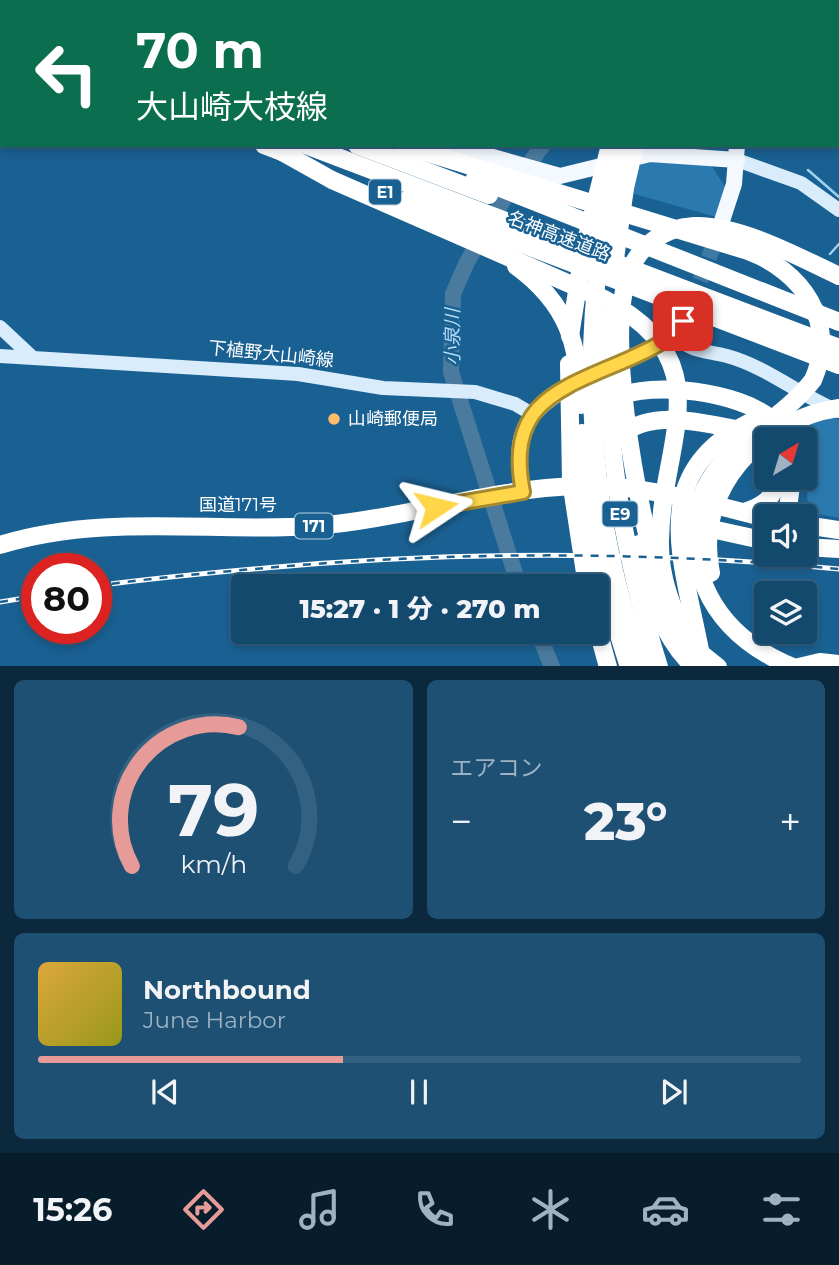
<!DOCTYPE html>
<html lang="ja">
<meta charset="utf-8">
<style>
:root{--surface:#14496e;--page:#1d5073;--text:#f1f3f6;--muted:#9db2c2;--line:#336181;--accent:#e69b98}
body{margin:0;font-family:Montserrat,"Noto Sans JP",sans-serif;background:var(--page);color:var(--text);height:100vh;display:flex;flex-direction:column;font-size:26px;white-space:nowrap}
*{box-sizing:border-box;margin:0}
p{font-size:23px;color:var(--muted)}
.icon{flex:none;width:38px;height:38px;fill:none;stroke:currentColor;stroke-width:2;stroke-linecap:round;stroke-linejoin:round}
.map{position:relative;height:666px;overflow:hidden}
.sheet{display:flex;flex-direction:column;gap:14px;padding:14px;background:#0b283c;flex:1}
.sheet>*{flex:none}
.banner{position:absolute;left:0px;top:0px;width:840px;height:147px;box-shadow:0 4px 10px #0003,0 0 0 2px var(--line);background:#0b6e4f;color:#fff;overflow:hidden}
.needle{width:46px;rotate:38deg}
.buttons{position:absolute;left:754px;top:427px;display:grid;gap:14px}
.buttons a{display:grid;place-items:center;width:63px;height:63px;border-radius:7px;background:var(--surface);box-shadow:0 4px 10px #0003,0 0 0 2px var(--line);font-size:35px}
.speed{position:absolute;left:21px;top:553px;display:flex;gap:14px;font-size:35px;font-weight:700;text-align:center}
.speed>*{display:grid;place-content:center;width:91px;height:91px;border-radius:50%;background:var(--surface);box-shadow:0 4px 10px #0003,0 0 0 2px var(--line);line-height:1}
.speed .limit{border:10px solid #d22;background:#fff;color:#111}
.pin{position:absolute;display:grid;place-items:center;width:60px;height:60px;color:#fff;margin:-30px;border-radius:14px;box-shadow:0 4px 10px #0006}
.me{position:absolute;width:77px;margin:-38px;rotate:80deg;stroke-linejoin:round;filter:drop-shadow(0 0 5px #0008)}
.turn{display:flex;align-items:center;gap:24px;height:147px;padding:0 21px;font-size:32px}
.turn .icon{width:91px;height:91px;stroke-width:2.5}
.turn b{display:block;font-size:49px;line-height:60px}
.big{font-size:52px;font-weight:800;line-height:1.1}
.sheet .card{flex:1;display:flex;flex-direction:column;justify-content:center;gap:10px;min-width:0;padding:0 24px;border-radius:10px;background:var(--page)}
.sheet .dial{align-items:center;gap:0}
.dial svg{height:182px;overflow:visible;fill:none;stroke:var(--line);stroke-width:7;stroke-linecap:round;text-anchor:middle}
.dial text{fill:var(--text);stroke:none}
.song{display:flex;align-items:center;gap:21px}
.cover{width:84px;height:84px;border-radius:10px;background:linear-gradient(135deg,hsl(40 70% 55%),hsl(60 70% 35%))}
.played{height:7px;border-radius:4px;background:linear-gradient(90deg,var(--accent) 40%,var(--line) 40%)}
.keys{display:flex;justify-content:space-around;direction:ltr}
.heat{display:flex;justify-content:space-between;align-items:center;font-size:38px;direction:ltr}
.sheet .tiles{flex:1;display:grid;gap:14px;grid-template-columns:1fr 1fr}
.card:last-child{grid-column:span 2}
.trip{position:absolute;left:231px;top:574px;width:378px;height:70px;border-radius:7px;background:var(--surface);box-shadow:0 4px 10px #0003,0 0 0 2px var(--line);font-weight:800;line-height:70px;text-align:center}
.dock{display:flex;height:112px;justify-content:space-around;align-items:center;background:#081d2c;color:var(--muted)}
.dock .icon{width:49px;height:49px}
.dock .current{color:var(--accent)}
.dock b{font-size:32px;color:var(--text)}
.map>svg:first-child{display:block}
.green{fill:#2a7aaf}
.lines{fill:none;stroke-linecap:round;stroke-linejoin:round}
.stream{stroke:#9ed1f1;stroke-width:2.5}
.river{stroke:#4a7b9e;stroke-width:16}
.primary-tunnel{stroke:#3c79a3;stroke-width:16;stroke-dasharray:16 8;stroke-linecap:butt}
.secondary{stroke:#d8ecfb;stroke-width:14}
.primary{stroke:#f3f9ff;stroke-width:16}
.highway{stroke:#fff;stroke-width:18}
.rail-casing{stroke:#fff;stroke-width:5}
.rail{stroke:#1a6193;stroke-width:2.5;stroke-dasharray:8;stroke-linecap:butt}
.route-casing{stroke:#a68a30;stroke-width:18}
.route{stroke:#ffd54a;stroke-width:12}
.poi-dot{fill:#ffbd69;stroke:#1a6193;stroke-width:2.5}
.labels{text-anchor:middle;stroke-width:5;stroke-linejoin:round;paint-order:stroke}
.shield{fill:#1a6193;stroke:#bad0df;stroke-width:2}
.shield-label{font-size:16px;font-weight:bold;fill:#fff}
.street-label{font-size:18px;fill:#fff;stroke:#1a6193}
.poi-label{font-size:18px;fill:#fff;stroke:#1a6193;text-anchor:start}
.water-label{font-size:19px;font-style:italic;fill:#b7ddf6;stroke:#1a6193}
</style>
<div class="map">
<svg width="839" height="667" viewBox="0 0 839 667">
<rect width="100%" height="100%" fill="#1a6193"/>
<!-- green -->
<g class="green">
<path d="M708,160l17,27 -5,31 -89,-25 8,-32z"/>
<path d="M832,417l7,3v98l-21,-4 -11,-15 2,-76z"/>
</g>
<g class="lines">
<!-- stream -->
<g class="stream">
<path d="M808,170l31,27"/>
<path d="M830,254l9,-10"/>
</g>
<!-- river -->
<g class="river">
<path d="M630,2v-2"/>
<path d="M519,586l-68,-214 2,-78 14,-32 40,-68 36,-49"/>
<path d="M538,632l14,35"/>
</g>
<!-- primary-tunnel -->
<path class="primary-tunnel" d="M692,303l26,-70"/>
<!-- secondary -->
<g class="secondary">
<path d="M46,0l5,2"/>
<path d="M737,160l64,23 38,27"/>
<path d="M0,327l31,29"/>
<path d="M674,334c16,19 31,16 53,22 40,11 72,39 111,55"/>
<path d="M0,356l298,18 85,14 92,4 40,12 17,10"/>
</g>
<!-- primary -->
<g class="primary">
<path d="M710,2v-2"/>
<path d="M0,138l2,-1"/>
<path d="M451,145l109,31 90,-22 87,6"/>
<path d="M718,233l16,-49 3,-39"/>
<path d="M613,366l53,-25 17,-20"/>
<path d="M523,492c-12,-62 3,-82 57,-111"/>
</g>
<!-- highway -->
<g class="highway">
<path d="M8,0l4,2"/>
<path d="M671,2v-2"/>
<path d="M685,2l1,-2"/>
<path d="M0,29l2,1"/>
<path d="M0,47l2,1"/>
<path d="M264,145l29,11"/>
<path d="M306,145l533,203"/>
<path d="M357,145l132,50"/>
<path d="M402,145l346,106c52,19 91,70 65,129 -41,53 -116,72 -117,149 -1,20 1,39 9,58 17,40 49,64 88,80"/>
<path d="M622,145c-46,170 -40,357 21,522"/>
<path d="M282,152l50,28 272,119c121,63 57,142 56,242 -1,36 12,70 30,102"/>
<path d="M475,178l364,144"/>
<path d="M407,200l432,165"/>
<path d="M516,266c53,39 62,77 65,139"/>
<path d="M613,273l12,-85 10,-43"/>
<path d="M610,315c-8,121 13,237 49,352"/>
<path d="M570,336l13,-83 27,-108"/>
<path d="M569,364l2,117 16,105"/>
<path d="M615,398c38,-18 125,-6 156,21"/>
<path d="M582,433c5,81 21,157 47,234"/>
<path d="M622,434c33,-25 81,-11 118,-4"/>
<path d="M744,512c19,-6 31,-14 33,-34"/>
<path d="M787,516l5,-38"/>
<path d="M805,525l34,5"/>
<path d="M698,526l68,15"/>
<path d="M639,544c11,45 19,89 55,123"/>
<path d="M0,545c103,-32 211,-12 316,-19 88,-7 174,-38 263,-40 63,-2 127,17 187,32"/>
<path d="M805,547l34,2"/>
<path d="M653,558c-17,-65 -48,-223 -24,-285 10,-28 35,-45 65,-47 44,-2 105,31 145,50"/>
<path d="M711,573c-18,-83 50,-154 128,-165"/>
<path d="M597,627l11,40"/>
<path d="M684,635l14,16 20,16"/>
<path d="M700,650c-19,-97 -54,-181 59,-232"/>
<path d="M799,667l21,-5 19,2"/>
</g>
<!-- rail casing -->
<g class="rail-casing">
<g id="rail">
<path d="M96,586c56,-8 113,-13 169,-18 191,-17 383,-17 574,1"/>
<path d="M0,602l37,-6"/>
</g>
</g>
<!-- rail -->
<use href="#rail" class="rail"/>
</g>
<g class="lines">
<!-- route casing -->
<g class="route-casing">
<path id="route" d="M436,507l87,-15c-18,-91 38,-103 108,-134 21,-10 39,-17 52,-37"/>
</g>
<!-- route -->
<use href="#route" class="route"/>
</g>
<!-- markers -->
<circle class="poi-dot" cx="334" cy="419" r="7"/>
<g class="labels">
<!-- shield labels -->
<g class="shield">
<rect x="369" y="179.5" width="32" height="25" rx="5"/>
<rect x="602.5" y="501.5" width="35" height="25" rx="5"/>
<rect x="295" y="513.5" width="38" height="25" rx="5"/>
</g>
<g class="shield-label">
<text x="385" y="198">E1</text>
<text x="620" y="520">E9</text>
<text x="314" y="532">171</text>
</g>
<!-- street labels -->
<g class="street-label">
<text transform="translate(559 236) rotate(21)" y="6">名神高速道路</text>
<text transform="translate(271 354) rotate(6)" y="6">下植野大山崎線</text>
<text x="238" y="511">国道171号</text>
</g>
<!-- poi labels -->
<g class="poi-label">
<text x="348" y="425">山崎郵便局</text>
</g>
<!-- water labels -->
<g class="water-label">
<text transform="translate(452 337) rotate(-90)" y="7">小泉川</text>
</g>
</g>
</svg>
<div class="buttons">
<a><svg class="needle" viewBox="-14 -14 28 28"><path d="M0-13l5 13h-10z" fill="#e53935"/><path d="M0 13l5-13h-10z" fill="#9db2c2"/></svg></a>
<a><svg class="icon" aria-label="sound" viewBox="0 0 24 24"><path d="M4 9h4l5-4v14l-5-4H4zM17 9q2 3 0 6"/></svg></a>
<a><svg class="icon" aria-label="layers" viewBox="0 0 24 24"><path d="M12 4l9 5-9 5-9-5zM3 14l9 5 9-5"/></svg></a>
</div>
<div class="speed"><div class="limit">80</div></div>
<div class="pin" style="left:683px;top:321px;background:#d93025"><svg class="icon" aria-label="arrive" viewBox="0 0 24 24"><path d="M6 21V4h12l-3 4 3 4H6"/></svg></div>
<svg class="me" style="left:436px;top:507px" viewBox="-20 -20 40 40"><path d="M0-17L14 15 0 8-14 15z" fill="#ffd54a" stroke="#fff" stroke-width="4"/></svg>
<div class="trip">15:27 · 1 分 · 270 m</div>
<div class="banner">
<div class="turn"><svg class="icon" aria-label="left" viewBox="0 0 24 24"><path d="M17 20v-9H6M10 6l-5 5 5 5"/></svg><div><b>70 m</b>大山崎大枝線</div></div>
</div>
</div>
<section class="sheet">
<div class="tiles">
<div class="card dial"><svg viewBox="0 0 100 80">
<path d="M14 69A42 42 0 1 1 86 69"/>
<path d="M14 69A42 42 0 0 1 61 8" stroke="#e69b98"/>
<text x="50" y="56" font-size="32" font-weight="700">79</text>
<text x="50" y="72" font-size="11">km/h</text>
</svg></div>
<div class="card"><p>エアコン</p>
<div class="heat"><a>−</a><b class="big">23°</b><a>+</a></div>
</div>
<div class="card">
<div class="song"><i class="cover"></i><div><b>Northbound</b><p>June Harbor</p></div></div>
<div class="played"></div>
<div class="keys"><svg class="icon" aria-label="previous" viewBox="0 0 24 24"><path d="M18 5L8 12l10 7zM5 5v14"/></svg><svg class="icon" aria-label="pause" viewBox="0 0 24 24"><path d="M8 5v14M16 5v14"/></svg><svg class="icon" aria-label="next" viewBox="0 0 24 24"><path d="M6 5l10 7-10 7zM19 5v14"/></svg></div>
</div>
</div>
</section>
<nav class="dock">
<b>15:26</b>
<svg class="icon current" aria-label="directions" viewBox="0 0 24 24"><path d="M12 3l9 9-9 9-9-9zM9 14v-3h6M13 9l2 2-2 2"/></svg>
<svg class="icon" aria-label="music" viewBox="0 0 24 24"><path d="M9 18V5l10-2v13"/><circle cx="6" cy="18" r="3"/><circle cx="16" cy="16" r="3"/></svg>
<svg class="icon" aria-label="phone" viewBox="0 0 24 24"><path d="M5 4h4l2 5-3 2q2 4 5 5l2-3 5 2v4C11 20 4 13 5 4z"/></svg>
<svg class="icon" aria-label="climate" viewBox="0 0 24 24"><path d="M12 3v18M4 7l16 10M4 17L20 7"/></svg>
<svg class="icon" aria-label="car" viewBox="0 0 24 24"><path d="M5 17H2v-5l4-1 3-4h7l3 4 3 1v5h-3M9 17h6M6 11h13"/><circle cx="7" cy="17" r="2"/><circle cx="17" cy="17" r="2"/></svg>
<svg class="icon" aria-label="filters" viewBox="0 0 24 24"><path d="M4 7h16M4 17h16"/><circle cx="9" cy="7" r="2"/><circle cx="15" cy="17" r="2"/></svg>
</nav>
